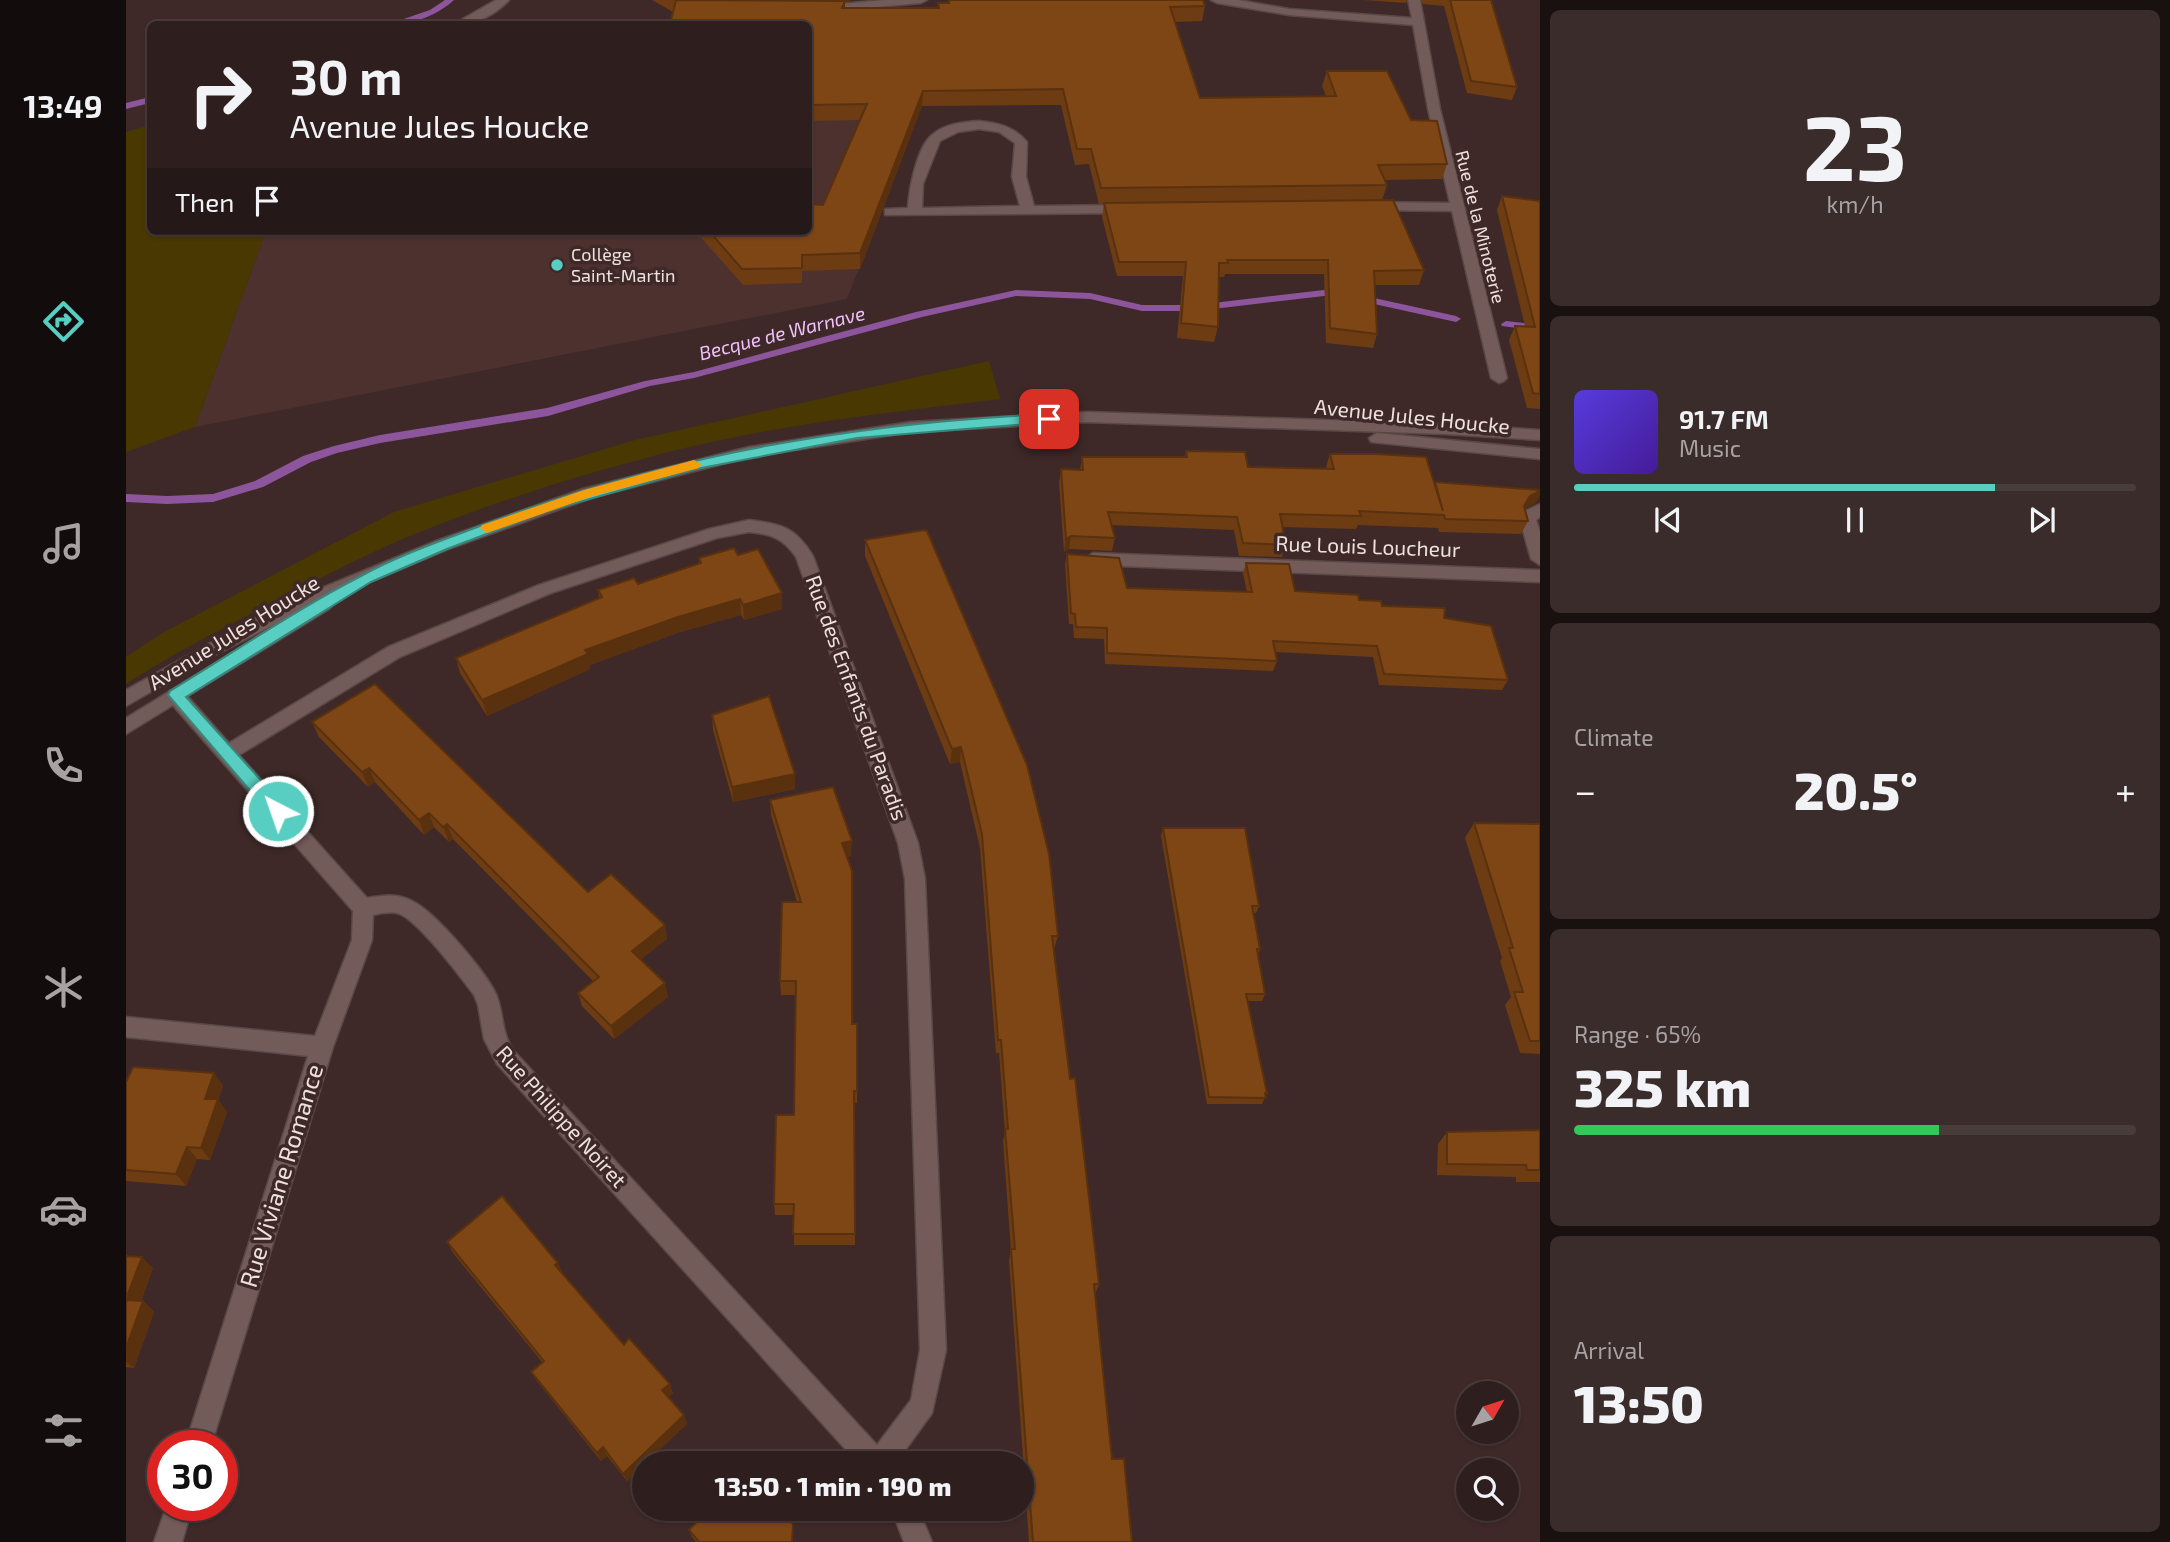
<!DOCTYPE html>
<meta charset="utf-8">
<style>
:root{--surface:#2e1f1e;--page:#3a2c2b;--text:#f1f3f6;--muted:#a7a2a4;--line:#493d3c;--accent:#57cec1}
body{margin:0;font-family:"Exo 2",sans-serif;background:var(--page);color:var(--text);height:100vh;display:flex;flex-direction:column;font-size:26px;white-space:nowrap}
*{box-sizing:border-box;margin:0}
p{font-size:23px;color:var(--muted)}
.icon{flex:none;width:38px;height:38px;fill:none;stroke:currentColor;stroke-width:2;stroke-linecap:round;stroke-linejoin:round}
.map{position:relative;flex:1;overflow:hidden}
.drawer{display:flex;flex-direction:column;gap:10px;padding:10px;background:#191110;width:630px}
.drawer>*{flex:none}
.hud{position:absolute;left:21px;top:21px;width:665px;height:214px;border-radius:10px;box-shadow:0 2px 5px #0004,0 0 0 2px var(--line);background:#2e1f1e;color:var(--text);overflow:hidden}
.needle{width:46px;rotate:51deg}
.buttons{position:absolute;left:1330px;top:1381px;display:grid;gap:14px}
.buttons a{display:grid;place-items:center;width:63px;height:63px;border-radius:50%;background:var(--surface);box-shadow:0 2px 5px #0004,0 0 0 2px var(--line);font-size:35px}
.speed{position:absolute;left:21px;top:1430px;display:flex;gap:14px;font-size:35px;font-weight:700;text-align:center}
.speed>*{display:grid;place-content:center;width:91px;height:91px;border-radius:50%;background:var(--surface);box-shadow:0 2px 5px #0004,0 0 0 2px var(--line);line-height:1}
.speed .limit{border:10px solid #d22;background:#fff;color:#111}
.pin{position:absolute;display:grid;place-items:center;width:60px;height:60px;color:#fff;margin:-30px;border-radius:14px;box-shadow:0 4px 10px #0006}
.me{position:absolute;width:77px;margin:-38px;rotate:319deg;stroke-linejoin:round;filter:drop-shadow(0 0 5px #0008)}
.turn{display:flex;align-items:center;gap:24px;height:147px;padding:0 28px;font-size:32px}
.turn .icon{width:91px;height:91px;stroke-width:2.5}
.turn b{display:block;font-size:49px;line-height:60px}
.then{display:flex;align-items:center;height:66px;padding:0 28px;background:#0003;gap:14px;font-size:26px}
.big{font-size:52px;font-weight:800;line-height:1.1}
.drawer .tile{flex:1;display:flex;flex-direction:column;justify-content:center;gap:10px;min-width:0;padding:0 24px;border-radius:10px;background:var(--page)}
.drawer .dial{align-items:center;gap:0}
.dial b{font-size:91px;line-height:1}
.song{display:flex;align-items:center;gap:21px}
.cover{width:84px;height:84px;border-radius:10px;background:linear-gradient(135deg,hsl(250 70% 55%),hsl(260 70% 35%))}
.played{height:7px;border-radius:4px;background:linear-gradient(90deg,var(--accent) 75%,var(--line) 75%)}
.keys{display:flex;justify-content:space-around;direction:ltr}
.heat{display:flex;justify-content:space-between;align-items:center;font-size:38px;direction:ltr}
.charge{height:10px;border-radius:5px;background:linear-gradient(90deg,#34c759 65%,var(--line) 0)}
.trip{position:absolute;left:506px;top:1451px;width:402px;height:70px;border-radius:35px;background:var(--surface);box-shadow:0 2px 5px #0004,0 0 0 2px var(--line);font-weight:800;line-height:70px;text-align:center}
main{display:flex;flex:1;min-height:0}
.dock{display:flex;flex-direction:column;width:126px;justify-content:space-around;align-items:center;background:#120c0c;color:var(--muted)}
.dock .icon{width:49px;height:49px}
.dock .on{color:var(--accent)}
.dock b{font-size:32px;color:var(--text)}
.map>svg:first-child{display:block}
.built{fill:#4d312f}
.green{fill:#493801}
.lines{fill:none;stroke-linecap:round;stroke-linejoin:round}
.stream{fill:#8d559c;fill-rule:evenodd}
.minor-casing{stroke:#594846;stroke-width:3}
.secondary-casing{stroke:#594846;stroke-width:3}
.minor{fill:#735b59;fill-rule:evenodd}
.secondary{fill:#735b59;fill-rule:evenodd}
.wall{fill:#6d3c12}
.shaded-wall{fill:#59310f}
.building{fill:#7f4615;stroke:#59310f;stroke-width:2}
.route{fill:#57cec1;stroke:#39867d;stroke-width:2}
.slow{fill:#f59e0b}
.poi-dot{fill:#57cec1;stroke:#3e2928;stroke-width:2.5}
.labels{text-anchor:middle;stroke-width:7;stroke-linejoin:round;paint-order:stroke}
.far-street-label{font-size:18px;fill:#eee0de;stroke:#3e2928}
.far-poi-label{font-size:18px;fill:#eee0de;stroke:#3e2928;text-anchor:start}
.far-water-label{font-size:19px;font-style:italic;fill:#efc2fc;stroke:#3e2928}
.street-label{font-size:21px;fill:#eee0de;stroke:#3e2928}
.near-street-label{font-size:24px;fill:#eee0de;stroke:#3e2928}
</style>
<main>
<nav class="dock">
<b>13:49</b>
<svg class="icon on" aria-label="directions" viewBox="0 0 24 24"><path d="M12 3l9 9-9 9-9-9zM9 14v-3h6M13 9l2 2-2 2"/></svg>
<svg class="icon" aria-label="music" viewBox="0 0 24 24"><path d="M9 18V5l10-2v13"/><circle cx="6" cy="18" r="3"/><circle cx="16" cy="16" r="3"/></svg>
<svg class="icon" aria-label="phone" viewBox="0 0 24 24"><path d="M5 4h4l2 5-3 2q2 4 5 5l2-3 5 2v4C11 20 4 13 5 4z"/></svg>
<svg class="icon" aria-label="climate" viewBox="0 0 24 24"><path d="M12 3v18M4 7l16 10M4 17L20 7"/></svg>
<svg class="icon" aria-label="car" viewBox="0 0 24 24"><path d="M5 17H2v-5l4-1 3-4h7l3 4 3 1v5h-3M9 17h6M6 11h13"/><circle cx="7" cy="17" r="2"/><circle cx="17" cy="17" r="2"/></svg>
<svg class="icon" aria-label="filters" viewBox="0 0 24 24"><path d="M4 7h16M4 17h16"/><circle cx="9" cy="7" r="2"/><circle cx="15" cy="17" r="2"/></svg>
</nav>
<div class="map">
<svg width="1414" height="1542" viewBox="0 0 1414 1542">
<rect width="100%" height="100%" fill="#3e2928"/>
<!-- built -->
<path class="built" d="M813,61l-92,238 -652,128 71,-196h542l1,-168z"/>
<!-- green -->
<g class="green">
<path d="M24,125v106h116l-71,196 -69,25v-320z"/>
<path d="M863,361l11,38c-106,13 -211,24 -315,49 -97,24 -194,54 -287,93 -42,18 -83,40 -124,61 -51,26 -100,51 -148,82v-27l38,-25 230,-120 241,-72z"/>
</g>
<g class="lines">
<!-- stream -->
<g class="stream">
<path d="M319,0h9c-16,15 -43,26 -65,24l41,-14z"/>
<path d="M24,97v6l-24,6v-6z"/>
<path d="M890,290l74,3 52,12h54l128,-15 41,6 91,20 5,3 -5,3 -91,-20 -41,-6 -128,15h-54l-52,-12 -74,-3 -94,21 -228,61 -44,8 -102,30 -168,27 -43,10 -26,9 -48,25 -50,15 -46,2 -41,-2v-8l41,2 46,-2 42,-13 48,-25 31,-10 46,-11 167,-27 98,-27 49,-9 222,-60z"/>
<path d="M1380,321l34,4v6l-38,-5 -1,-2z"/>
</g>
<!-- minor casing -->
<g class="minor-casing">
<g id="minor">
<path d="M370,0h13c-14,15 -35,26 -55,24z"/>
<path d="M757,0h44l-6,3 -100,9 -6,-3 6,-3z"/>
<path d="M1085,0h27l51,9 123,9 -4,-18h12l20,109 67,269 -3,3 -5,2 -8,-5 -39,-167 -82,-1 -7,-4 7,-4 80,1 -22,-94 -15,-84 -124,-10 -72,-12z"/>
<path d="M853,121c19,2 36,6 48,21l-1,35 8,29 96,-1 7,4 -7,4 -245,2v-6l23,-1c1,-19 9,-61 24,-73 12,-11 31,-13 47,-14zM853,129l20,3 16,11 -3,34 8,29 -98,2 1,-24 17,-43 18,-9z"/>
<path d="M1414,504v13l-4,3 4,12v33l-9,-6 -11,-39 5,-9z"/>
<path d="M623,520c33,4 46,7 64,36l105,287 7,36 21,471 -14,63 -36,50h-38l-361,-399 -13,-25 -6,-34 -4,-10c-15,-20 -53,-71 -74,-81 -8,-3 -19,-1 -27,1l-1,25 -39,107 -122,399h-26l123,-390 -182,-19v-20l189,19 37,-96 1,-29 -184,-210 -2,-5 2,-5h14l46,52 159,-96 151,-62 170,-56zM623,532c22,2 34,6 47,25l102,286 7,36 15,471 -9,50 -34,45 -364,-395c-12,-18 -9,-37 -17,-56 -10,-22 -60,-81 -82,-92 -15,-9 -31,-7 -47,-4l-128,-143 161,-98 151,-64 166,-55z"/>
<path d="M967,553l447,17v12l-447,-17 -9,-6z"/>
<path d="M41,1505h26l-11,37h-28z"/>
<path d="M765,1508h27l14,34h-28z"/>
</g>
</g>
<!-- secondary casing -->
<g class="secondary-casing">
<g id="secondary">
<path d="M961,412l359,12 94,6v10l-94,-6 -359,-12 -176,10 -162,25 -155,40 -146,52 -121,51 5,5 -3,4 -203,125v-16l171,-105 -84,43 -87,50v-16l145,-81 165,-68 147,-52 166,-42 162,-25z"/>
<path d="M1251,433l163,16v10l-169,-17 -2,-4z"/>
</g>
</g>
<!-- minor -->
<use href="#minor" class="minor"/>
<!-- secondary -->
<use href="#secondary" class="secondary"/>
</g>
<!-- wall -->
<g class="wall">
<path d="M526,0h199l-1,1 -5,1v6h93v-5l267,3 -3,15 -27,1 25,76 126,-2 -4,-10 5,-15 84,49 36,44 -5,15 -57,1 2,5 -5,15 42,70 -5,15h-44l2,49 -4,14 -47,-5 -2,-69h-99l-1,3h-5l-1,50 -4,15 -37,-4 6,-62h-66l-15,-59 2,-13h-5l-10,-40 -14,1 -14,-60 -139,1 -62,163 -58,2v12l-59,2 -45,-51v-3h110l15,-26 37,-85 -52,1v-97l-135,-12z"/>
<path d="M1237,0h44l-1,3z"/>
<path d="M1295,0h70l26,87 -5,13 -45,-7 -23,-87 -21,-2z"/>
<path d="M1376,196l38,5v208l-13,-1 -18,-68 6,-14h10l-28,-116z"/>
<path d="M1060,451l62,16 78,2v-2l4,-13 104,30 1,-2 101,21 -11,5 3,13 -7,13 -82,-2 -1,-4 -80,-3 -2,4 -74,-2 4,18 -4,12 -43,-1 -5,-26 -123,-5 4,13 -3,13 -43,-2 -5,3 -5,-70 2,-13 19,1 2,-13h103z"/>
<path d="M739,540l193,396 -4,13 16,130 29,205 -4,11 17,164 20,83h-103l-20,-282 2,-9 -8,-110 2,-9 -6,-79h-3l-16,-205 -20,-86 -10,2 -85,-208z"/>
<path d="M941,554l60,34 120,4 -4,-19 3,-10 49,28 64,9 85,18 64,62 -6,10 -123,-5 -6,-28 -98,-5 2,9 -4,10 -168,-7 -1,-25 -30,-1 -1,-14h-4l-4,-60z"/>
<path d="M612,555l44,54 -38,11 -3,-5 -61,17 -90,33v4l-103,47 -27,-43 -4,-15 143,-60 -1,-8 40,-6 61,-21v-5z"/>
<path d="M586,715l83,74 -62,13 -20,-72z"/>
<path d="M186,722l276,170 77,33 2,14 -26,20 27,38 -54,42 -32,-33 -4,-13 15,-12 -140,-142 -4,3 -15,-15 -10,8 -49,-53 -7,5 -49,-50z"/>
<path d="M644,800l81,56 -4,1 5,167 5,67v12h-3l1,142h-61v-30h-19l-1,-11 20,-89 2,-120h-15l-1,-14 17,-79 -26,-87z"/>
<path d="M1348,823l66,1v230l-20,-1 -15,-48 6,-8 -11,-36 2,-3 -37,-120z"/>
<path d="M1037,828l96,78 -3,7h-3l7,36 -2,5 7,40 -3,7h-14l19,92 -5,11h-55l-46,-268z"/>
<path d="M88,1073l9,13 -5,14 9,12 -17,48 -13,-1 -11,27 -60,-5v-99z"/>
<path d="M1414,1130v52h-24v-5l-79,-2 1,-31 9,-12z"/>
<path d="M321,1242l111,21 4,11 62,71 49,48 -5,4 19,27 -43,39v2l-17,16 -20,-25 -6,5 -64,-80 -6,-9 11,-10 -89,-109z"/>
<path d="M0,1256l27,12 -12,33h2l11,11 -20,56 -8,-1z"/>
<path d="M563,1530l104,1v11h-97l-4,-5z"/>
</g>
<!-- shaded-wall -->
<g class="shaded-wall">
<path d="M694,0h31l-1,1 -5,1v14l-25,-12z"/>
<path d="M797,91l-1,15 -62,163v-16z"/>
<path d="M1414,491v4l-4,8 -12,6v-3l6,-10z"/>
<path d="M945,536l-2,13 -5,3 2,-13z"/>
<path d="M656,593v16l-38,11 -1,-15z"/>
<path d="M614,599l1,16 -61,17 -90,33v4l-103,47 -5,-16 103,-50 93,-33z"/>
<path d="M835,747l-1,15 -10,2 2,-15z"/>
<path d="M243,768l6,14 -7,5 -6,-15z"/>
<path d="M669,774v15l-62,13 -1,-15z"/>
<path d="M303,813l5,14 -10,8 -5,-15z"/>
<path d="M321,824l6,15 -4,3 -6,-15z"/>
<path d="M726,841l-1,15 -9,2v-15z"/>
<path d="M539,925l2,14 -32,25 -3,-13z"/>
<path d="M539,983l3,14 -54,42 -3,-13z"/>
<path d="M88,1073l9,13 -5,14 9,12 -17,48 -9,-12 4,-49z"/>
<path d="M61,1147l10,12 -11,27 -10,-12z"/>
<path d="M16,1257l11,11 -16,42 -11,-9v-2z"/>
<path d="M432,1263l5,10 -4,3 -4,-11z"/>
<path d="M17,1301l11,11 -20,56 -8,-6v-14z"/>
<path d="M544,1384l3,9 -8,6 -3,-9z"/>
<path d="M558,1415l3,9 -41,39h-2v2l-17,16 -4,-7z"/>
<path d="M477,1447l4,9 -6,5 -4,-8z"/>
</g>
<!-- building -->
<g class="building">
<path d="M550,0l169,1 -3,7h97l-1,-5h11v-3h254l2,6 -35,1 30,91 136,-2 -9,-25h60l24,49 26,1 10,43 -69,1 9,20 -286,3 -10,-39h-14l-14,-60 -140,2 -63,162 -58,2v13l-60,1 -33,-38h99v-27l15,1 44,-101 -59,1v-81h-138z"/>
<path d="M1324,0h41l26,87 -46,-6z"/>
<path d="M1376,196l38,5v193l-7,-1 -18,-67 20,1z"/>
<path d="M1267,200l31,70 -50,1 3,63 -47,-6 -2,-68h-101l1,3h-9l-1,64 -37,-4 5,-61h-67l-15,-59z"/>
<path d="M1060,451l59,1 3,15 86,2 -4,-15h46l50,3 17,54 -8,-29 105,8v1l-10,5 -6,10 4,15 -83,-2 -1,-4 -85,-4 2,5 -81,-2 6,31 -43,-2 -6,-26 -129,-5 7,26 -44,-2 -5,3 -5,-70 22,1 -1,-13h105z"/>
<path d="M798,530l3,1 100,234 22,89 9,82h-6l18,143 5,-1 24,206h-5l18,175h12l8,83h-99l-22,-293h4l-10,-120h3l-7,-89h-3l-16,-206 -21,-87 -9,2 -87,-209z"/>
<path d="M608,548l4,7 20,-6 24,44 -39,12 -3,-6 -62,18 -93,33 3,4 -106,46 -26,-42 146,-61 -4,-7 36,-12 4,6 63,-21 -2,-5z"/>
<path d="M941,554l52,4 8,30 125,4 -6,-29 43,1 6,27 63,4 1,5 22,1 1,5 63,2 -1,10 47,8 17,54 -124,-6 -7,-28 -104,-5 4,20 -170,-8v-25l-31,-1 -1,-13 -4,-1z"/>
<path d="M249,684l213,208 23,-18 54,51 -33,26 33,32 -54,43 -33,-33 21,-16 -152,-153 -4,3 -14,-14 -10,7 -50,-52 -7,4 -50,-50z"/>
<path d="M643,696l26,78 -63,13 -20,-72z"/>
<path d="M707,787l19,54 -10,2 10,28v153h5v67h-3l1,143h-62l1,-30h-20l2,-89h18l2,-134h-16l2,-79h19l-31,-102z"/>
<path d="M1348,823l66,1v217h-10l-16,-49h9l-14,-44h4z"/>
<path d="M1037,828h82l14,78h-7l8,43h-3l8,45h-19l21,99h-2l1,5 -57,-1z"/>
<path d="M7,1067l81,6 -9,26h13l-17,49 -14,-1 -11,27 -50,-4v-88z"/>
<path d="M1414,1130v40h-13l-1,-5 -79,-1v-32z"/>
<path d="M376,1196l56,67 -3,2 69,80 5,-7 41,46 -8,6 22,25 -61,59 -20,-27 -6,6 -66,-81 13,-11 -97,-119z"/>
<path d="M0,1256l16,1 -16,42z"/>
<path d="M0,1300l17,1 -17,47z"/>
<path d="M584,1508h69l14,16 -1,18h-93l-10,-12z"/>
</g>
<!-- route -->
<path class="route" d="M923,414l4,2v6l-196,16 -161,31 -149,42 -100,38 -76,33 -185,115 98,109 2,5 -2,5h-12l-104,-121 2,-4c63,-38 125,-81 191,-115 40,-22 85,-37 127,-53 182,-68 367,-100 561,-109z"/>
<!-- slow -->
<path class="slow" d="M568,460l7,4 -2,4 -106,28 -106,37 -7,-5 2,-3 102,-35z"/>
<!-- markers -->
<circle class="poi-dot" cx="431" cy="265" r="7"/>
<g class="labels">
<!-- far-street labels -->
<g class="far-street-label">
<text transform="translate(1354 227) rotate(76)" y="6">Rue de la Minoterie</text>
</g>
<!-- far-poi labels -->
<g class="far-poi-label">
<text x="445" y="261">Collège<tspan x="445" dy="21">Saint-Martin</tspan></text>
</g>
<!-- far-water labels -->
<g class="far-water-label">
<text transform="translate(656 333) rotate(-14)" y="7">Becque de Warnave</text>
</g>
<!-- street labels -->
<g class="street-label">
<text transform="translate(1286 417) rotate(6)" y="7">Avenue Jules Houcke</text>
<text transform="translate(1242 547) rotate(2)" y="7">Rue Louis Loucheur</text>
<text transform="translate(108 633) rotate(-32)" y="7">Avenue Jules Houcke</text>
<text transform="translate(730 698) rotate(70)" y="7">Rue des Enfants du Paradis</text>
<text transform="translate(435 1117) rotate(48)" y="7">Rue Philippe Noiret</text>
</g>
<!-- near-street labels -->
<g class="near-street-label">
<text transform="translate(156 1176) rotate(-73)" y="8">Rue Viviane Romance</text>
</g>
</g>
</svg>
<div class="buttons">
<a><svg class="needle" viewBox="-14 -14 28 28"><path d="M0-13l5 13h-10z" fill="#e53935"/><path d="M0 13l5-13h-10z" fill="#a7a2a4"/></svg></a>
<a><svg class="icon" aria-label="search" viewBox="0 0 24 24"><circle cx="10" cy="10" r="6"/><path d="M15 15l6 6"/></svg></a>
</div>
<div class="speed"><div class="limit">30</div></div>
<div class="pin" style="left:923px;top:419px;background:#d93025"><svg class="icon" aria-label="arrive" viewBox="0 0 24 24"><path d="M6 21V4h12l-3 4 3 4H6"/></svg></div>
<svg class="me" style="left:152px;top:811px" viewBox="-20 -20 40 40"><circle r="17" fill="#57cec1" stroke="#fff" stroke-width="3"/><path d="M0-11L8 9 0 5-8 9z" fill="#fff"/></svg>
<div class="trip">13:50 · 1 min · 190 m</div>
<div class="hud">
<div class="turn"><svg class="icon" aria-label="right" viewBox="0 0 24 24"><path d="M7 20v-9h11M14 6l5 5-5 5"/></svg><div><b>30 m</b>Avenue Jules Houcke</div></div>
<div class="then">Then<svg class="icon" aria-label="arrive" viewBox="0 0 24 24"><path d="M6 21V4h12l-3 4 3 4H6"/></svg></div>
</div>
</div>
<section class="drawer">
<div class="tile dial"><b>23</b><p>km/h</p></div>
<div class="tile">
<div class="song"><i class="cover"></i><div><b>91.7 FM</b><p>Music</p></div></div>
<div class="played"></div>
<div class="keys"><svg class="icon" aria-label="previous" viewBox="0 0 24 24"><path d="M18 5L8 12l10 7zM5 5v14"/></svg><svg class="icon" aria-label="pause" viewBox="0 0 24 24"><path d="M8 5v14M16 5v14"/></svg><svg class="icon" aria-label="next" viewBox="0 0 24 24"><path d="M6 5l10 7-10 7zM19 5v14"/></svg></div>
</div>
<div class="tile"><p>Climate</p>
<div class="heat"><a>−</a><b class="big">20.5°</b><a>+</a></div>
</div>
<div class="tile"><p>Range · 65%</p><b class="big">325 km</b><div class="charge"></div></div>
<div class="tile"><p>Arrival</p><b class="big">13:50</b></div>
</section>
</main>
